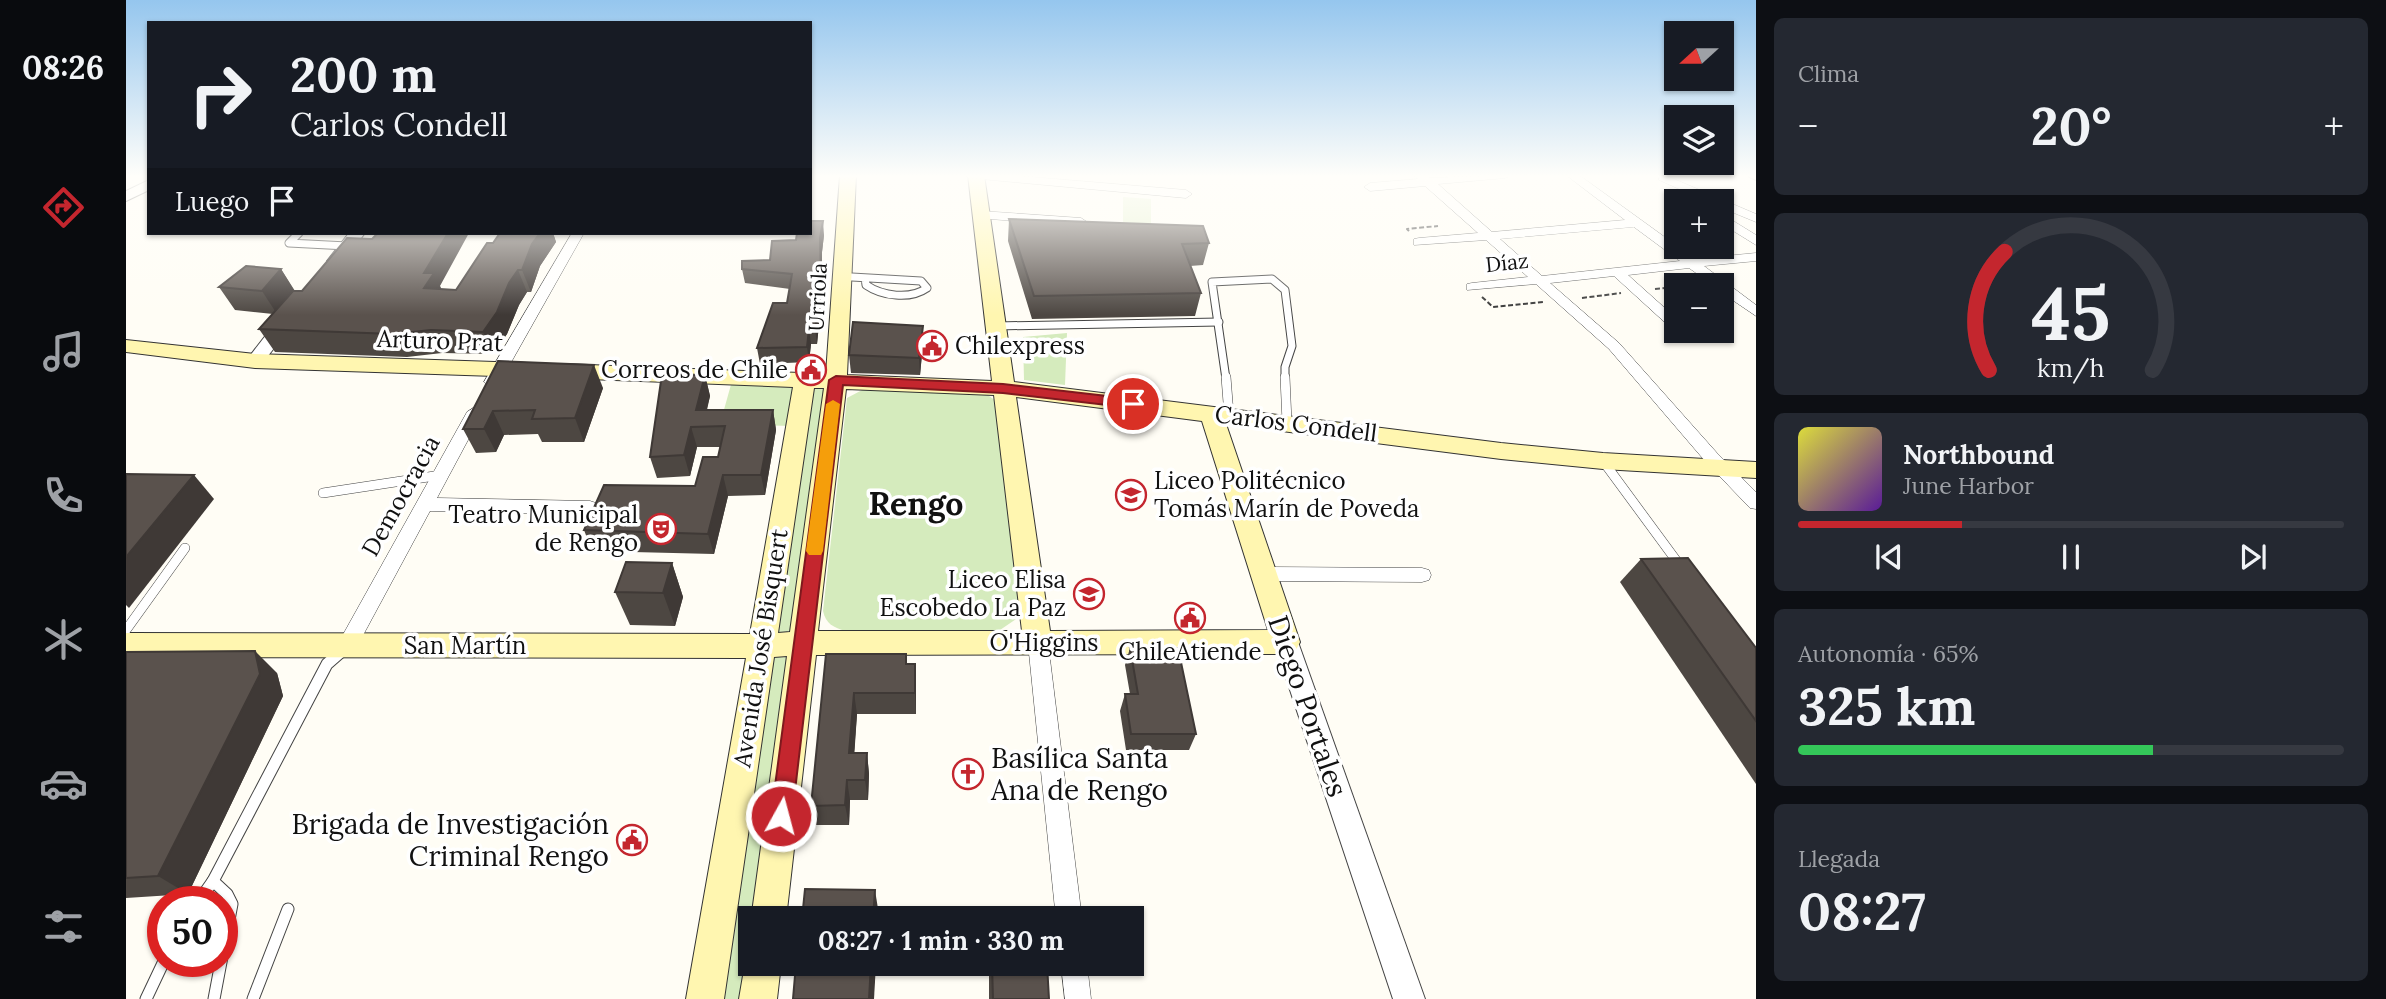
<!DOCTYPE html>
<html lang="es">
<meta charset="utf-8">
<style>
:root{--surface:#171b24;--page:#242831;--text:#f1f3f6;--muted:#9ea1a6;--line:#363941;--accent:#c4262e}
body{margin:0;font-family:Lora,serif;background:var(--page);color:var(--text);height:100vh;display:flex;flex-direction:column;font-size:26px;white-space:nowrap}
*{box-sizing:border-box;margin:0}
p{font-size:23px;color:var(--muted)}
.icon{flex:none;width:38px;height:38px;fill:none;stroke:currentColor;stroke-width:2;stroke-linecap:round;stroke-linejoin:round}
.map{position:relative;flex:1;overflow:hidden}
.details{display:flex;flex-direction:column;gap:18px;padding:18px;background:#0d0f14;width:630px}
.details>*{flex:none}
.banner{position:absolute;left:21px;top:21px;width:665px;height:214px;border-radius:0px;box-shadow:0 2px 5px #0004;background:#171b24;color:var(--text);overflow:hidden}
.needle{width:46px;rotate:249deg}
.tools{position:absolute;left:1538px;top:21px;display:grid;gap:14px}
.tools a{display:grid;place-items:center;width:70px;height:70px;border-radius:0px;background:var(--surface);box-shadow:0 2px 5px #0004;font-size:35px}
.speed{position:absolute;left:21px;top:886px;display:flex;gap:14px;font-size:35px;font-weight:700;text-align:center}
.speed>*{display:grid;place-content:center;width:91px;height:91px;border-radius:50%;background:var(--surface);box-shadow:0 2px 5px #0004;line-height:1}
.speed .limit{border:10px solid #d22;background:#fff;color:#111}
.pin{position:absolute;display:grid;place-items:center;width:60px;height:60px;color:#fff;margin:-30px;border:4px solid #fff;border-radius:50%;box-shadow:0 2px 7px #0007}
.me{position:absolute;width:77px;margin:-38px;rotate:7deg;stroke-linejoin:round;filter:drop-shadow(0 0 5px #0008)}
.turn{display:flex;align-items:center;gap:24px;height:147px;padding:0 28px;font-size:32px}
.turn .icon{width:91px;height:91px;stroke-width:2.5}
.turn b{display:block;font-size:49px;line-height:60px}
.then{display:flex;align-items:center;height:66px;padding:0 28px;background:#0003;gap:14px;font-size:26px}
.big{font-size:52px;font-weight:700;line-height:1.1}
.details .card{flex:1;display:flex;flex-direction:column;justify-content:center;gap:10px;min-width:0;padding:0 24px;border-radius:10px;background:var(--page)}
.details .dial{align-items:center;gap:0}
.dial svg{height:182px;overflow:visible;fill:none;stroke:var(--line);stroke-width:7;stroke-linecap:round;text-anchor:middle}
.dial text{fill:var(--text);stroke:none}
.song{display:flex;align-items:center;gap:21px}
.cover{width:84px;height:84px;border-radius:10px;background:linear-gradient(135deg,hsl(60 70% 55%),hsl(270 70% 35%))}
.played{height:7px;border-radius:4px;background:linear-gradient(90deg,var(--accent) 30%,var(--line) 30%)}
.keys{display:flex;justify-content:space-around;direction:ltr}
.heat{display:flex;justify-content:space-between;align-items:center;font-size:38px;direction:ltr}
.charge{height:10px;border-radius:5px;background:linear-gradient(90deg,#34c759 65%,var(--line) 0)}
.trip{position:absolute;left:612px;top:906px;width:406px;height:70px;border-radius:0px;background:var(--surface);box-shadow:0 2px 5px #0004;font-weight:700;line-height:70px;text-align:center}
main{display:flex;flex:1;min-height:0}
.menu{display:flex;flex-direction:column;width:126px;justify-content:space-around;align-items:center;background:#090b0e;color:var(--muted)}
.menu .icon{width:49px;height:49px}
.menu .on{color:var(--accent)}
.menu b{font-size:32px;color:var(--text)}
.map>svg:first-child{display:block}
.green{fill:#d5ebbd}
.pitch{fill:#e6f2cf}
.lines{fill:none;stroke-linecap:round;stroke-linejoin:round}
.service-far2-casing{stroke:#444;stroke-width:9}
.service-far1-casing{stroke:#444;stroke-width:10}
.service-casing{stroke:#444;stroke-width:13}
.minor-casing{stroke:#444;stroke-width:1}
.tertiary-casing{stroke:#444;stroke-width:2}
.secondary-casing{stroke:#333;stroke-width:2}
.path{stroke:#333;stroke-width:2;stroke-dasharray:5 2.5;stroke-linecap:butt}
.service-far2{stroke:#fff;stroke-width:7}
.service-far1{stroke:#fff;stroke-width:9}
.service{stroke:#fff;stroke-width:11}
.minor{fill:#fff;fill-rule:evenodd}
.tertiary{fill:#fff;fill-rule:evenodd}
.secondary{fill:#fff6b0;fill-rule:evenodd}
.wall{fill:#4d4742}
.shaded-wall{fill:#3f3936}
.building{fill:#5a524d;stroke:#3f3936;stroke-width:2}
.route{fill:#c4262e;stroke:#7f191e;stroke-width:2}
.slow{fill:#f59e0b}
.labels{text-anchor:middle;stroke-width:7;stroke-linejoin:round;paint-order:stroke}
.far-street-label{font-size:21px;fill:#111;stroke:#fff}
.street-label{font-size:24px;fill:#111;stroke:#fff}
.poi-label{font-size:24px;fill:#111;stroke:#fff;text-anchor:end}
.near-street-label{font-size:28px;fill:#111;stroke:#fff}
.near-poi-label{font-size:28px;fill:#111;stroke:#fff;text-anchor:start}
.district-label{font-size:32px;font-weight:bold;fill:#111;stroke:#fff}
</style>
<main>
<nav class="menu">
<b>08:26</b>
<svg class="icon on" aria-label="directions" viewBox="0 0 24 24"><path d="M12 3l9 9-9 9-9-9zM9 14v-3h6M13 9l2 2-2 2"/></svg>
<svg class="icon" aria-label="music" viewBox="0 0 24 24"><path d="M9 18V5l10-2v13"/><circle cx="6" cy="18" r="3"/><circle cx="16" cy="16" r="3"/></svg>
<svg class="icon" aria-label="phone" viewBox="0 0 24 24"><path d="M5 4h4l2 5-3 2q2 4 5 5l2-3 5 2v4C11 20 4 13 5 4z"/></svg>
<svg class="icon" aria-label="climate" viewBox="0 0 24 24"><path d="M12 3v18M4 7l16 10M4 17L20 7"/></svg>
<svg class="icon" aria-label="car" viewBox="0 0 24 24"><path d="M5 17H2v-5l4-1 3-4h7l3 4 3 1v5h-3M9 17h6M6 11h13"/><circle cx="7" cy="17" r="2"/><circle cx="17" cy="17" r="2"/></svg>
<svg class="icon" aria-label="filters" viewBox="0 0 24 24"><path d="M4 7h16M4 17h16"/><circle cx="9" cy="7" r="2"/><circle cx="15" cy="17" r="2"/></svg>
</nav>
<div class="map">
<svg width="1630" height="999" viewBox="0 0 1630 999">
<rect width="100%" height="100%" fill="#fffdf5"/>
<!-- green -->
<g class="green">
<path d="M941,333l-2,52 -41,-5 -1,-43z"/>
<path d="M606,381l53,1 12,9 -5,35 -72,-2z"/>
<path d="M683,386l23,1 -69,532h-12l1,80h-41z"/>
<path d="M740,388l119,5 11,8 26,214 -22,15 -155,1c-12,-4 -19,-7 -22,-20l24,-213z"/>
</g>
<!-- pitch -->
<path class="pitch" d="M997,197l28,2v26l-28,-3z"/>
<g class="lines">
<!-- service-far2 casing -->
<g class="service-far2-casing">
<g id="service-far2">
<path d="M173,233l-10,10 58,3"/>
<path d="M716,277h10l69,4 6,7c-17,12 -45,8 -61,-3l-1,-7"/>
<path d="M871,326l222,-4"/>
<path d="M1100,379l-14,-97 60,-3 13,11 7,56 -7,21v12"/>
</g>
</g>
<!-- service-far1 casing -->
<g class="service-far1-casing">
<g id="service-far1">
<path d="M1100,377l3,38"/>
<path d="M1159,377l2,45"/>
<path d="M1477,461l78,106"/>
<path d="M197,493l118,-18"/>
<path d="M0,630l59,-82"/>
</g>
</g>
<!-- service casing -->
<g class="service-casing">
<g id="service">
<path d="M87,881l14,13 5,10 -18,95"/>
<path d="M73,901l14,-20 114,-217 16,-14"/>
<path d="M20,999l18,-38"/>
<path d="M127,999l35,-90"/>
</g>
</g>
<!-- minor casing -->
<g class="minor-casing">
<g id="minor">
<path d="M838,175h44l178,15 6,4 -6,4 -216,-20z"/>
<path d="M1288,175h13l3,3 81,-3 -6,3 -67,6 54,48 133,-12 -59,-45h13l116,84 61,-6v8l-52,5 52,39v11l-34,-23v-8h-9l-24,-17 -61,7 48,43v11l-5,-1 -57,-52 -64,7 69,60 98,110 39,39v17l-6,-1 -45,-47 -96,-112 -73,-65 -69,6v-6l5,-1 56,-6 -42,-37 -72,5v-6l5,-1 59,-5 -53,-47 -55,5 -6,-4 6,-4 48,-4zM1508,227l46,34 -138,15 -42,-37z"/>
<path d="M1533,176h8l89,38v8l-34,-14v-7h-16l-47,-21z"/>
<path d="M855,211l100,7 6,4 -6,4 -104,-8v-6z"/>
<path d="M1596,214l34,21v10l-34,-21z"/>
<path d="M446,233h12l-84,149 -8,5 -5,-2 -3,-3z"/>
<path d="M349,407l8,5 -46,86 153,3 6,2 3,5 -3,5 -6,2 -160,-4 -76,141 -7,2 -7,-2 -3,-6 3,-6 127,-228z"/>
<path d="M1137,567l159,1 7,2 2,5 -2,5 -7,2 -159,-1 -7,-2 -2,-5 2,-5z"/>
<path d="M912,635l7,2 3,6 34,276h-26l-28,-276 3,-6z"/>
<path d="M935,964h26l4,35h-26z"/>
</g>
</g>
<!-- tertiary casing -->
<g class="tertiary-casing">
<g id="tertiary">
<path d="M1620,175h10v5z"/>
<path d="M23,180v10l-23,11v-10z"/>
<path d="M223,233h16l-24,31h-12l-2,-3z"/>
<path d="M160,316l9,5 -34,44h-12l-3,-4 3,-4 31,-40z"/>
<path d="M1160,632l9,3 3,7 127,357h-32l-119,-357 3,-7z"/>
</g>
</g>
<!-- secondary casing -->
<g class="secondary-casing">
<g id="secondary">
<path d="M714,175h16l-9,200 145,6 -24,-206h16l30,207 487,61 102,10 153,9v16l-153,-9 -102,-10 -275,-35 74,218 -4,8 -10,4 -470,1 -30,264 -35,1 36,-264 -13,1 -50,342h-38l60,-341 -620,-1v-24l624,1 43,-247 -230,-9 -8,-2 -3,-5 3,-5 8,-2 263,10zM688,388h10l-34,244 -12,1zM720,389l148,6 28,236h-204zM890,397l186,24 66,209 -218,1z"/>
<path d="M0,340l129,14 272,9 7,2 4,5 -4,5 -7,2 -272,-9 -129,-16z"/>
<path d="M624,951l1,13h30l-4,35h-38l6,-35z"/>
</g>
</g>
<!-- path -->
<g class="path">
<path d="M1283,231l-2,-2 31,-3"/>
<path d="M1529,289l21,-2"/>
<path d="M1356,297l11,10 51,-5"/>
<path d="M1456,298l39,-5"/>
</g>
<!-- service-far2 -->
<use href="#service-far2" class="service-far2"/>
<!-- service-far1 -->
<use href="#service-far1" class="service-far1"/>
<!-- service -->
<use href="#service" class="service"/>
<!-- minor -->
<use href="#minor" class="minor"/>
<!-- tertiary -->
<use href="#tertiary" class="tertiary"/>
<!-- secondary -->
<use href="#secondary" class="secondary"/>
</g>
<!-- wall -->
<g class="wall">
<path d="M883,219l200,24 -6,22 -13,1 11,27 -6,23 -163,3 -24,-78z"/>
<path d="M374,233h53l3,9 -16,24 -9,26h-4l-8,13 -12,29 -14,20 -51,-1 -35,4 -132,-5 -16,-23 14,-15 -38,-4 -16,-23 62,-18 14,22 145,-5 1,3 15,1z"/>
<path d="M698,235l-2,17v43l-5,49h-6l-2,18 -49,2 -3,-16 30,-45 3,-14 -45,-6 -3,-14 28,-9 26,-20z"/>
<path d="M797,326v17l-3,32 -69,-2 -2,-18z"/>
<path d="M372,361l105,27 -19,54h-42l-4,-8 -34,1 -8,17 -20,1 -13,-24z"/>
<path d="M579,375l5,21 -3,14h66l3,20 -11,65 -37,1 -14,58 -122,-3 -8,-21 111,-44 23,-29 2,-10h-23l-7,29 -33,2 -7,-21z"/>
<path d="M1515,559l115,89v136l-136,-202z"/>
<path d="M546,563l11,34 -8,29 -45,-1 -15,-33z"/>
<path d="M1004,648l66,86 -7,16h-63l-6,-39 5,-17h5l-5,-29z"/>
<path d="M0,652l151,21 6,23 -95,198 -62,4z"/>
<path d="M700,654l81,10 9,22v28h-59l-3,39h13l2,21 -1,26h-18l-1,25h-33l-5,-19z"/>
<path d="M863,964h58l2,35h-60z"/>
</g>
<!-- shaded-wall -->
<g class="shaded-wall">
<path d="M697,221l1,14 -2,17v43l-5,49 -2,-15 5,-91z"/>
<path d="M322,233h21l-29,53 4,9 -20,-7v-15z"/>
<path d="M414,233h13l3,9 -16,24 -9,26 -9,-22 10,-26z"/>
<path d="M155,269l14,23 -18,22 -15,-23z"/>
<path d="M392,270l9,22 -8,13 -12,29 -14,20 -10,-22 26,-49z"/>
<path d="M797,326v17l-3,32 -1,-17z"/>
<path d="M683,329l2,15 -2,18 -2,-15z"/>
<path d="M468,365l9,23 -19,54 -9,-24z"/>
<path d="M579,375l5,21 -8,31 -6,-17z"/>
<path d="M647,410l3,20 -11,65 -4,-20z"/>
<path d="M367,411l11,24 -8,17 -12,-23z"/>
<path d="M565,427l6,20 -7,29 -6,-21z"/>
<path d="M68,475l20,24 -85,109 -3,-3v-48z"/>
<path d="M597,475l5,21 -14,58 -6,-20z"/>
<path d="M546,563l11,34 -8,29 -12,-33z"/>
<path d="M129,651l22,22 6,23 -95,198 -30,-18z"/>
<path d="M789,664l1,22v28l-1,-21z"/>
<path d="M728,693l3,21 -4,60 -4,-21z"/>
<path d="M741,753l2,21 -1,26 -3,-20z"/>
<path d="M721,780l3,20 -1,25 -4,-20z"/>
<path d="M749,890l4,25v4h-6z"/>
<path d="M745,964h5l-2,35h-5z"/>
</g>
<!-- building -->
<g class="building">
<path d="M883,219l194,7 6,17 -27,1 19,49 -167,3z"/>
<path d="M684,221h13l-3,17 1,42 -6,49h-6l-2,18 -50,1 16,-45h14l5,-29 -50,-5v-8l28,-1 2,-19 24,-1 1,-7h13z"/>
<path d="M252,233h70l-24,40h10l-10,15 32,2 31,-47h6l7,-10h40l-8,11 -10,26h-4l-9,13 -12,29 -14,20 -52,-2 -37,4 -135,-5 34,-38h9l45,-53 25,1z"/>
<path d="M120,266l35,3 -19,22 -43,-4z"/>
<path d="M727,322l70,4 -4,32 -70,-3z"/>
<path d="M372,361l96,4 -19,53 -43,1 3,-9 -42,1 -9,18h-21z"/>
<path d="M536,374l43,1 -9,35h77l-12,65h-38l-15,59 -124,-4 20,-45 91,1 8,-29h15l7,-31 -34,1 -7,28 -34,2z"/>
<path d="M0,474l68,1 -68,82z"/>
<path d="M1562,558l68,90v73l-115,-162z"/>
<path d="M500,562l46,1 -9,30 -48,-1z"/>
<path d="M1004,648h48l18,86h-65l-6,-40h13z"/>
<path d="M129,651l5,23 -102,202 -32,2v-226z"/>
<path d="M700,654h80v10h9v29h-61l-5,60h18l-2,27h-18l-2,25 -34,1z"/>
<path d="M679,889l70,1 -2,29h-71z"/>
<path d="M865,907l52,1 1,11h-53z"/>
<path d="M670,964h75l-2,35h-76z"/>
<path d="M866,964h55l2,35h-56z"/>
</g>
<!-- sky -->
<linearGradient id="sky" x2="0" y2="1"><stop stop-color="#95c6ee"/><stop offset="0.56" stop-color="#fffefa"/><stop offset="1" stop-color="#fffefa" stop-opacity="0"/></linearGradient>
<rect width="1630" height="315" fill="url(#sky)"/>
<!-- route -->
<path class="route" d="M710,376l167,8 130,15 7,5 -7,4 -130,-15 -160,-8 -51,431 -3,7 -8,3 -7,-3 -3,-7 58,-436z"/>
<!-- slow -->
<path class="slow" d="M707,400l7,4 -17,147 -2,4h-12l-3,-4 20,-147z"/>
<!-- icons -->
<defs>
<g id="civic-ring" transform="scale(1.575)"><circle r="9.5" fill="#fff" stroke="#c4262e" stroke-width="1.5"/><path d="M-.6-6.5H3V-4.5H.6V-3L4-1V1h2V6H-6V1h2V-1L-.6-3ZM-1.2 2.5V6h2.4V2.5Z" fill="#c4262e"/></g>
<g id="school-ring" transform="scale(1.575)"><circle r="9.5" fill="#fff" stroke="#c4262e" stroke-width="1.5"/><path d="M0-5L7-2L0 1L-7-2ZM-4 1L0 2.5L4 1V4Q0 6-4 4Z" fill="#c4262e"/></g>
<g id="theatre-ring" transform="scale(1.575)"><circle r="9.5" fill="#fff" stroke="#c4262e" stroke-width="1.5"/><path d="M-5-5.5Q0-4 5-5.5V0Q5 5 0 6Q-5 5-5 0ZM-3.3-2.5H-1v1.5H-3.3ZM1-2.5H3.3v1.5H1ZM-2.8 1Q0 5.5 2.8 1Z" fill="#c4262e"/></g>
<g id="church-ring" transform="scale(1.575)"><circle r="9.5" fill="#fff" stroke="#c4262e" stroke-width="1.5"/><path d="M-1.2-6h2.4v3.5h3.3v2.4h-3.3V6h-2.4V-.1h-3.3v-2.4h3.3Z" fill="#c4262e"/></g>
</defs>
<g fill-rule="evenodd">
<use href="#civic-ring" x="806" y="346"/>
<use href="#civic-ring" x="685" y="370"/>
<use href="#school-ring" x="1005" y="495"/>
<use href="#theatre-ring" x="535" y="529"/>
<use href="#school-ring" x="963" y="594"/>
<use href="#civic-ring" x="1064" y="618"/>
<use href="#church-ring" x="842" y="774"/>
<use href="#civic-ring" x="506" y="840"/>
</g>
<g class="labels">
<!-- far-street labels -->
<g class="far-street-label">
<text transform="translate(1381 263) rotate(-6)" y="7">Díaz</text>
<text transform="translate(692 297) rotate(-87)" y="7">Urriola</text>
</g>
<!-- street labels -->
<g class="street-label">
<text transform="translate(314 341) rotate(2)" y="8">Arturo Prat</text>
<text transform="translate(1170 424) rotate(7)" y="8">Carlos Condell</text>
<text transform="translate(275 496) rotate(-61)" y="8">Democracia</text>
<text x="918" y="651">O'Higgins</text>
<text x="339" y="654">San Martín</text>
<text transform="translate(635 648) rotate(-81)" y="8">Avenida José Bisquert</text>
</g>
<!-- poi labels -->
<g class="poi-label">
<text x="829" y="354" text-anchor="start">Chilexpress</text>
<text x="662" y="378">Correos de Chile</text>
<text x="1028" y="489" text-anchor="start">Liceo Politécnico<tspan x="1028" dy="28">Tomás Marín de Poveda</tspan></text>
<text x="512" y="523">Teatro Municipal<tspan x="512" dy="28">de Rengo</tspan></text>
<text x="940" y="588">Liceo Elisa<tspan x="940" dy="28">Escobedo La Paz</tspan></text>
<text x="1064" y="660" text-anchor="middle">ChileAtiende</text>
</g>
<!-- near-street labels -->
<g class="near-street-label">
<text transform="translate(1182 706) rotate(71)" y="10">Diego Portales</text>
</g>
<!-- near-poi labels -->
<g class="near-poi-label">
<text x="865" y="768">Basílica Santa<tspan x="865" dy="32">Ana de Rengo</tspan></text>
<text x="483" y="834" text-anchor="end">Brigada de Investigación<tspan x="483" dy="32">Criminal Rengo</tspan></text>
</g>
<!-- district labels -->
<g class="district-label">
<text x="790" y="515">Rengo</text>
</g>
</g>
</svg>
<div class="tools">
<a><svg class="needle" viewBox="-14 -14 28 28"><path d="M0-13l5 13h-10z" fill="#e53935"/><path d="M0 13l5-13h-10z" fill="#9ea1a6"/></svg></a>
<a><svg class="icon" aria-label="layers" viewBox="0 0 24 24"><path d="M12 4l9 5-9 5-9-5zM3 14l9 5 9-5"/></svg></a>
<a>+</a>
<a>−</a>
</div>
<div class="speed"><div class="limit">50</div></div>
<div class="pin" style="left:1007px;top:404px;background:#d93025"><svg class="icon" aria-label="arrive" viewBox="0 0 24 24"><path d="M6 21V4h12l-3 4 3 4H6"/></svg></div>
<svg class="me" style="left:655px;top:816px" viewBox="-20 -20 40 40"><circle r="17" fill="#c4262e" stroke="#fff" stroke-width="3"/><path d="M0-11L8 9 0 5-8 9z" fill="#fff"/></svg>
<div class="trip">08:27 · 1 min · 330 m</div>
<div class="banner">
<div class="turn"><svg class="icon" aria-label="right" viewBox="0 0 24 24"><path d="M7 20v-9h11M14 6l5 5-5 5"/></svg><div><b>200 m</b>Carlos Condell</div></div>
<div class="then">Luego<svg class="icon" aria-label="arrive" viewBox="0 0 24 24"><path d="M6 21V4h12l-3 4 3 4H6"/></svg></div>
</div>
</div>
<section class="details">
<div class="card"><p>Clima</p>
<div class="heat"><a>−</a><b class="big">20°</b><a>+</a></div>
</div>
<div class="card dial"><svg viewBox="0 0 100 80">
<path d="M14 69A42 42 0 1 1 86 69"/>
<path d="M14 69A42 42 0 0 1 21 17" stroke="#c4262e"/>
<text x="50" y="56" font-size="32" font-weight="700">45</text>
<text x="50" y="72" font-size="11">km/h</text>
</svg></div>
<div class="card">
<div class="song"><i class="cover"></i><div><b>Northbound</b><p>June Harbor</p></div></div>
<div class="played"></div>
<div class="keys"><svg class="icon" aria-label="previous" viewBox="0 0 24 24"><path d="M18 5L8 12l10 7zM5 5v14"/></svg><svg class="icon" aria-label="pause" viewBox="0 0 24 24"><path d="M8 5v14M16 5v14"/></svg><svg class="icon" aria-label="next" viewBox="0 0 24 24"><path d="M6 5l10 7-10 7zM19 5v14"/></svg></div>
</div>
<div class="card"><p>Autonomía · 65%</p><b class="big">325 km</b><div class="charge"></div></div>
<div class="card"><p>Llegada</p><b class="big">08:27</b></div>
</section>
</main>
